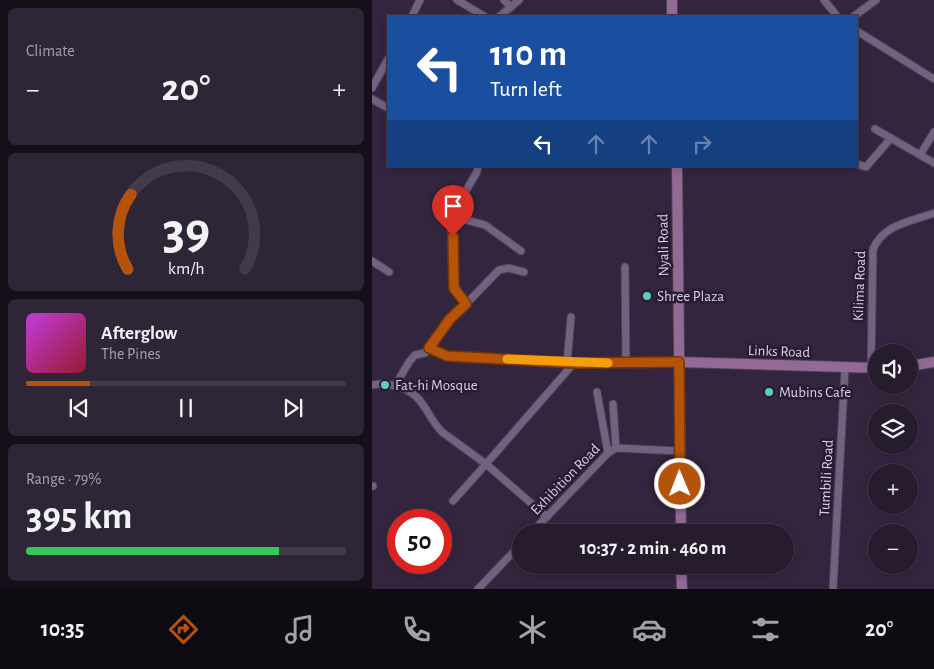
<!DOCTYPE html>
<meta charset="utf-8">
<style>
:root{--surface:#261c2e;--page:#2e2536;--text:#f1f3f6;--muted:#a4a1aa;--line:#423a4a;--accent:#b45309}
body{margin:0;font-family:"Alegreya Sans",sans-serif;background:var(--page);color:var(--text);height:100vh;display:flex;flex-direction:column;font-size:19px;white-space:nowrap}
*{box-sizing:border-box;margin:0}
p{font-size:16px;color:var(--muted)}
.icon{flex:none;width:28px;height:28px;fill:none;stroke:currentColor;stroke-width:2;stroke-linecap:round;stroke-linejoin:round}
.map{position:relative;flex:1;overflow:hidden}
.details{display:flex;flex-direction:column;gap:8px;padding:8px;background:#150f19;width:372px}
.details>*{flex:none}
.hud{position:absolute;left:15px;top:15px;width:471px;height:152px;border-radius:0px;box-shadow:0 2px 8px #0003,0 0 0 1px var(--line);background:#1a4fa0;color:#fff;overflow:hidden}
.fabs{position:absolute;left:496px;top:344px;display:grid;gap:10px}
.fabs a{display:grid;place-items:center;width:50px;height:50px;border-radius:50%;background:var(--surface);box-shadow:0 2px 8px #0003,0 0 0 1px var(--line);font-size:25px}
.speed{position:absolute;left:15px;top:509px;display:flex;gap:10px;font-size:25px;font-weight:700;text-align:center}
.speed>*{display:grid;place-content:center;width:65px;height:65px;border-radius:50%;background:var(--surface);box-shadow:0 2px 8px #0003,0 0 0 1px var(--line);line-height:1}
.speed .limit{border:8px solid #d22;background:#fff;color:#111}
.pin{position:absolute;display:grid;place-items:center;width:42px;height:42px;color:#fff;margin:-51px -21px;border-radius:50% 50% 50% 0;rotate:-45deg;box-shadow:0 0 5px #0007}
.pin .icon{rotate:45deg}
.me{position:absolute;width:55px;margin:-28px;rotate:359deg;stroke-linejoin:round;filter:drop-shadow(0 0 4px #0008)}
.turn{display:flex;align-items:center;gap:18px;height:105px;padding:0 20px;font-size:22px}
.turn .icon{width:65px;height:65px;stroke-width:2.5}
.turn b{display:block;font-size:35px;line-height:42px}
.lanes{display:flex;align-items:center;height:48px;padding:0 20px;background:#0003;justify-content:center;gap:25px;direction:ltr}
.lanes .off{opacity:.35}
.big{font-size:38px;font-weight:600;line-height:1.1}
.details .card{flex:1;display:flex;flex-direction:column;justify-content:center;gap:8px;min-width:0;padding:0 18px;border-radius:8px;background:var(--page)}
.details .dial{align-items:center;gap:0}
.dial svg{height:130px;overflow:visible;fill:none;stroke:var(--line);stroke-width:7;stroke-linecap:round;text-anchor:middle}
.dial text{fill:var(--text);stroke:none}
.song{display:flex;align-items:center;gap:15px}
.cover{width:60px;height:60px;border-radius:8px;background:linear-gradient(135deg,hsl(290 70% 55%),hsl(350 70% 35%))}
.played{height:5px;border-radius:2px;background:linear-gradient(90deg,var(--accent) 20%,var(--line) 20%)}
.keys{display:flex;justify-content:space-around;direction:ltr}
.heat{display:flex;justify-content:space-between;align-items:center;font-size:28px;direction:ltr}
.charge{height:8px;border-radius:4px;background:linear-gradient(90deg,#34c759 79%,var(--line) 0)}
.trip{position:absolute;left:140px;top:524px;width:282px;height:50px;border-radius:25px;background:var(--surface);box-shadow:0 2px 8px #0003,0 0 0 1px var(--line);font-weight:600;line-height:50px;text-align:center}
.dock{display:flex;height:80px;justify-content:space-around;align-items:center;background:#0f0b12;color:var(--muted)}
.dock .icon{width:35px;height:35px}
.dock .current{color:var(--accent)}
.dock b{font-size:22px;color:var(--text)}
main{display:flex;flex:1;min-height:0}
.map>svg:first-child{display:block}
.lines{fill:none;stroke-linecap:round;stroke-linejoin:round}
.minor-casing{stroke:#4c4055;stroke-width:9}
.secondary-casing{stroke:#4c4055;stroke-width:12}
.minor{stroke:#72627f;stroke-width:7}
.secondary{stroke:#926a95;stroke-width:10}
.route-casing{stroke:#753606;stroke-width:12}
.route{stroke:#b45309;stroke-width:9}
.slow{stroke:#f59e0b;stroke-width:9}
.poi-dot{fill:#5ccebb;stroke:#291b33;stroke-width:2}
.labels{text-anchor:middle;stroke-width:5;stroke-linejoin:round;paint-order:stroke}
.street-label{font-size:15px;fill:#dad1e2;stroke:#291b33}
.poi-label{font-size:15px;fill:#dad1e2;stroke:#291b33;text-anchor:start}
</style>
<main>
<section class="details">
<div class="card"><p>Climate</p>
<div class="heat"><a>−</a><b class="big">20°</b><a>+</a></div>
</div>
<div class="card dial"><svg viewBox="0 0 100 80">
<path d="M14 69A42 42 0 1 1 86 69"/>
<path d="M14 69A42 42 0 0 1 16 23" stroke="#b45309"/>
<text x="50" y="56" font-size="32" font-weight="700">39</text>
<text x="50" y="72" font-size="11">km/h</text>
</svg></div>
<div class="card">
<div class="song"><i class="cover"></i><div><b>Afterglow</b><p>The Pines</p></div></div>
<div class="played"></div>
<div class="keys"><svg class="icon" aria-label="previous" viewBox="0 0 24 24"><path d="M18 5L8 12l10 7zM5 5v14"/></svg><svg class="icon" aria-label="pause" viewBox="0 0 24 24"><path d="M8 5v14M16 5v14"/></svg><svg class="icon" aria-label="next" viewBox="0 0 24 24"><path d="M6 5l10 7-10 7zM19 5v14"/></svg></div>
</div>
<div class="card"><p>Range · 79%</p><b class="big">395 km</b><div class="charge"></div></div>
</section>
<div class="map">
<svg width="562" height="589" viewBox="0 0 562 589">
<rect width="100%" height="100%" fill="#33253e"/>
<g class="lines">
<!-- minor casing -->
<g class="minor-casing">
<g id="minor">
<path d="M85,0l27,16"/>
<path d="M132,0l7,7"/>
<path d="M452,0l13,16"/>
<path d="M40,16l8,-16"/>
<path d="M128,16l19,-16"/>
<path d="M482,16l22,-16"/>
<path d="M485,31l77,48"/>
<path d="M0,88l16,-29"/>
<path d="M0,99l16,9"/>
<path d="M503,129l59,34"/>
<path d="M548,155l14,-23"/>
<path d="M485,164l9,3 25,-29"/>
<path d="M79,216l34,9 36,26"/>
<path d="M0,261l17,11"/>
<path d="M253,267l1,96"/>
<path d="M94,304l33,-34 10,-2 15,4"/>
<path d="M57,348l11,6 7,2 127,7"/>
<path d="M195,363l4,-46"/>
<path d="M499,368l2,-119c11,-25 37,-27 61,-36"/>
<path d="M0,385c9,-2 15,-1 24,1 29,8 28,27 46,46l44,32 -33,37"/>
<path d="M23,386l14,-24 6,-7 10,-2 25,-34 16,-15 -13,-16 -2,-72 26,-44 1,-6"/>
<path d="M225,392l11,61"/>
<path d="M241,404l3,44"/>
<path d="M0,486h1"/>
<path d="M175,517l-61,-53 88,-101 105,-1"/>
<path d="M160,532l76,-79 8,-5 63,3"/>
<path d="M106,589l43,-45"/>
<path d="M461,589l12,-221"/>
</g>
</g>
<!-- secondary casing -->
<g class="secondary-casing">
<g id="secondary">
<path d="M300,0v16"/>
<path d="M305,166l4,366"/>
<path d="M307,362l198,6"/>
<path d="M538,366l24,-4"/>
<path d="M309,565l1,24"/>
</g>
</g>
<!-- minor -->
<use href="#minor" class="minor"/>
<!-- secondary -->
<use href="#secondary" class="secondary"/>
</g>
<g class="lines">
<!-- route casing -->
<g class="route-casing">
<path id="route" d="M81,236l1,52 12,16 -16,15 -21,29 18,8 127,7 105,-1 1,122"/>
</g>
<!-- route -->
<use href="#route" class="route"/>
<!-- slow -->
<path class="slow" d="M135,359l101,4"/>
</g>
<!-- markers -->
<g class="poi-dot">
<circle cx="275" cy="296" r="5"/>
<circle cx="13" cy="385" r="5"/>
<circle cx="397" cy="392" r="5"/>
</g>
<g class="labels">
<!-- street labels -->
<g class="street-label">
<text transform="translate(291 245) rotate(-91)" y="5">Nyali Road</text>
<text transform="translate(487 286) rotate(-88)" y="5">Kilima Road</text>
<text transform="translate(407 351) rotate(2)" y="5">Links Road</text>
<text transform="translate(454 478) rotate(-87)" y="5">Tumbili Road</text>
<text transform="translate(193 479) rotate(-46)" y="5">Exhibition Road</text>
</g>
<!-- poi labels -->
<g class="poi-label">
<text x="285" y="301">Shree Plaza</text>
<text x="23" y="390">Fat-hi Mosque</text>
<text x="407" y="397">Mubins Cafe</text>
</g>
</g>
</svg>
<div class="fabs">
<a><svg class="icon" aria-label="sound" viewBox="0 0 24 24"><path d="M4 9h4l5-4v14l-5-4H4zM17 9q2 3 0 6"/></svg></a>
<a><svg class="icon" aria-label="layers" viewBox="0 0 24 24"><path d="M12 4l9 5-9 5-9-5zM3 14l9 5 9-5"/></svg></a>
<a>+</a>
<a>−</a>
</div>
<div class="speed"><div class="limit">50</div></div>
<div class="pin" style="left:81px;top:236px;background:#d93025"><svg class="icon" aria-label="arrive" viewBox="0 0 24 24"><path d="M6 21V4h12l-3 4 3 4H6"/></svg></div>
<svg class="me" style="left:308px;top:484px" viewBox="-20 -20 40 40"><circle r="17" fill="#b45309" stroke="#fff" stroke-width="3"/><path d="M0-11L8 9 0 5-8 9z" fill="#fff"/></svg>
<div class="trip">10:37 · 2 min · 460 m</div>
<div class="hud">
<div class="turn"><svg class="icon" aria-label="left" viewBox="0 0 24 24"><path d="M17 20v-9H6M10 6l-5 5 5 5"/></svg><div><b>110 m</b>Turn left</div></div>
<div class="lanes"><svg class="icon" aria-label="left" viewBox="0 0 24 24"><path d="M17 20v-9H6M10 6l-5 5 5 5"/></svg><svg class="icon off" aria-label="ahead" viewBox="0 0 24 24"><path d="M12 20V5M6 11l6-6 6 6"/></svg><svg class="icon off" aria-label="ahead" viewBox="0 0 24 24"><path d="M12 20V5M6 11l6-6 6 6"/></svg><svg class="icon off" aria-label="right" viewBox="0 0 24 24"><path d="M7 20v-9h11M14 6l5 5-5 5"/></svg></div>
</div>
</div>
</main>
<nav class="dock">
<b>10:35</b>
<svg class="icon current" aria-label="directions" viewBox="0 0 24 24"><path d="M12 3l9 9-9 9-9-9zM9 14v-3h6M13 9l2 2-2 2"/></svg>
<svg class="icon" aria-label="music" viewBox="0 0 24 24"><path d="M9 18V5l10-2v13"/><circle cx="6" cy="18" r="3"/><circle cx="16" cy="16" r="3"/></svg>
<svg class="icon" aria-label="phone" viewBox="0 0 24 24"><path d="M5 4h4l2 5-3 2q2 4 5 5l2-3 5 2v4C11 20 4 13 5 4z"/></svg>
<svg class="icon" aria-label="climate" viewBox="0 0 24 24"><path d="M12 3v18M4 7l16 10M4 17L20 7"/></svg>
<svg class="icon" aria-label="car" viewBox="0 0 24 24"><path d="M5 17H2v-5l4-1 3-4h7l3 4 3 1v5h-3M9 17h6M6 11h13"/><circle cx="7" cy="17" r="2"/><circle cx="17" cy="17" r="2"/></svg>
<svg class="icon" aria-label="filters" viewBox="0 0 24 24"><path d="M4 7h16M4 17h16"/><circle cx="9" cy="7" r="2"/><circle cx="15" cy="17" r="2"/></svg>
<b>20°</b>
</nav>
